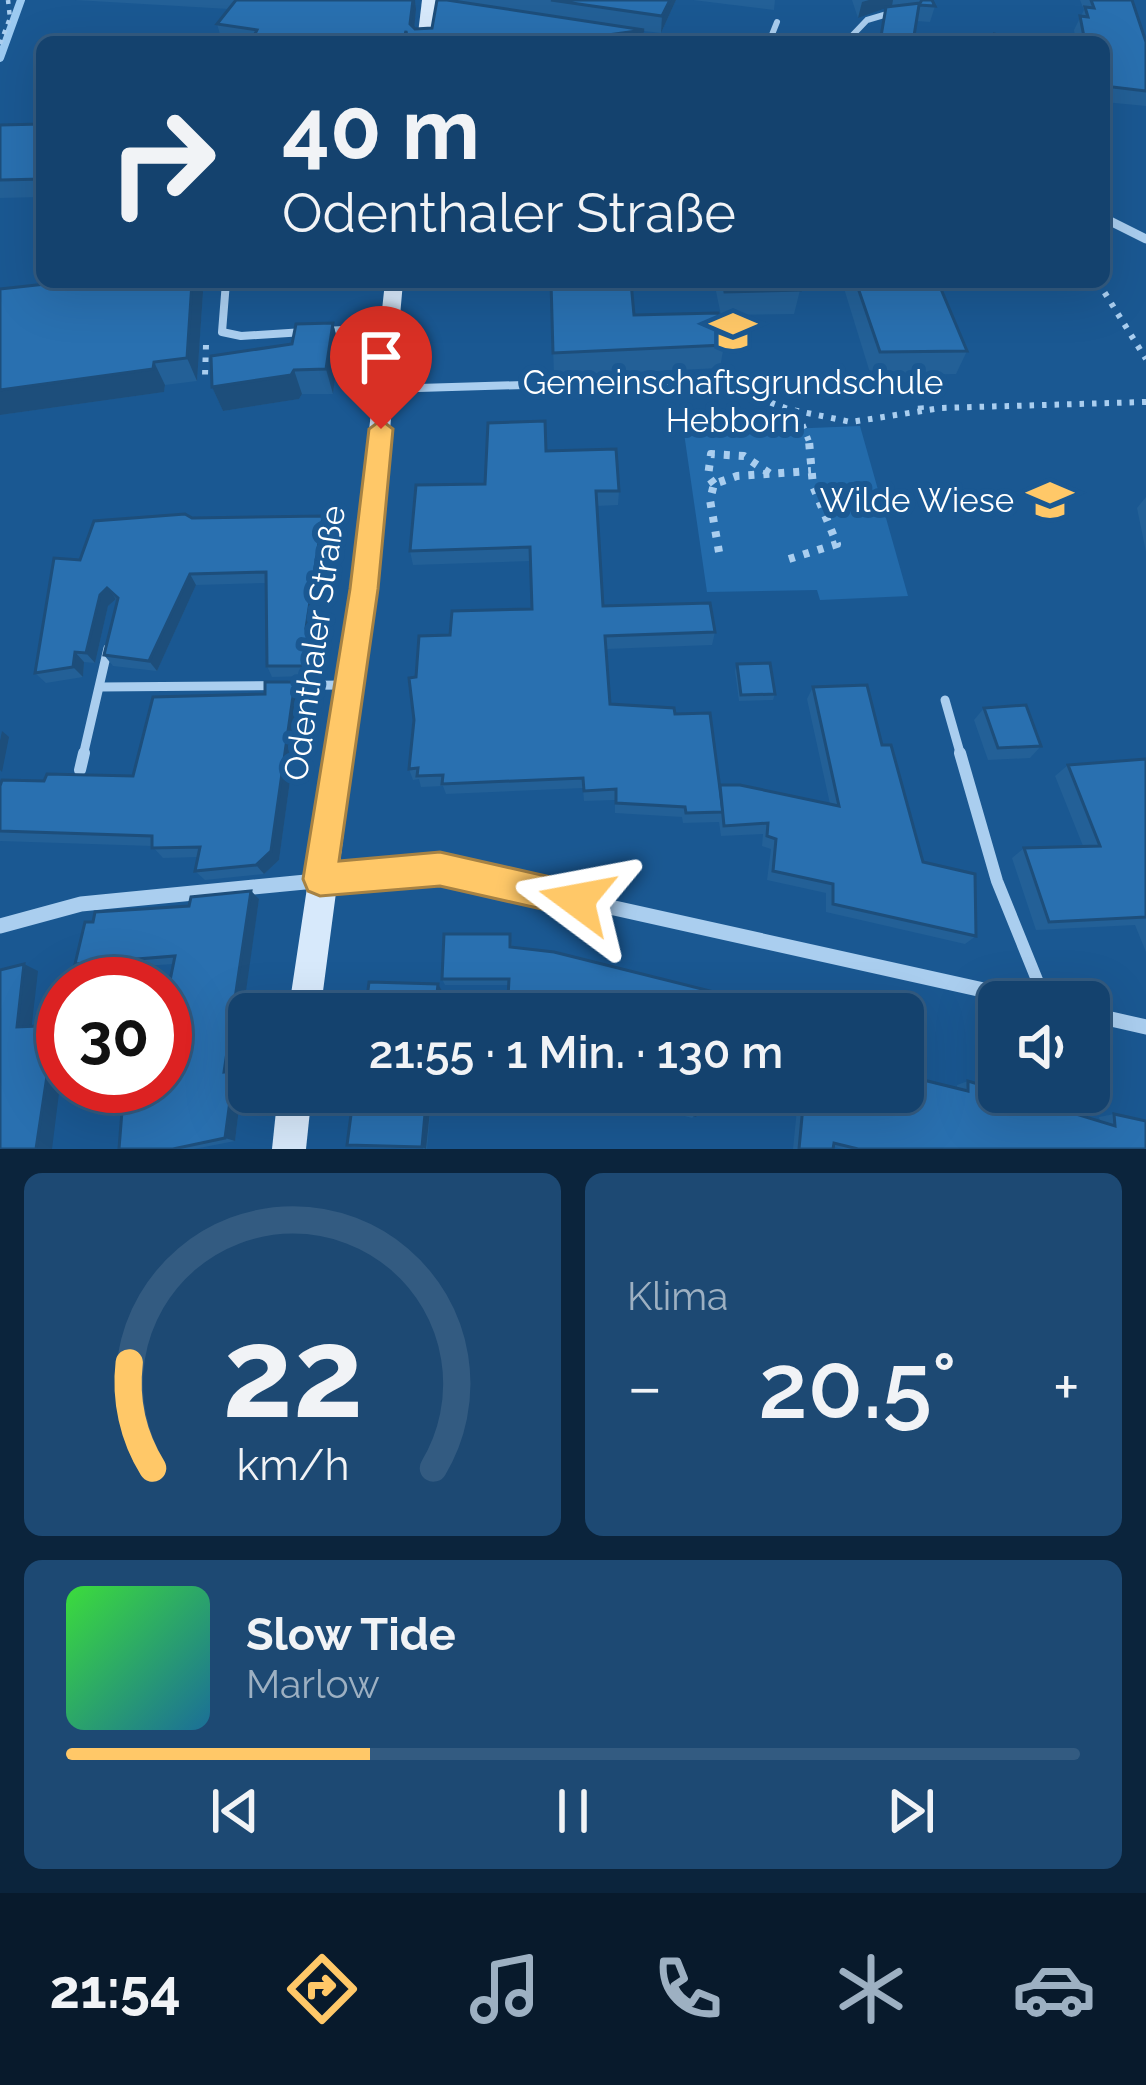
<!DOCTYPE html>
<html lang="de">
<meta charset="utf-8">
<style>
:root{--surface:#14426e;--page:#1d4973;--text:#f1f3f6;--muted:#9db0c2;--line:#335b81;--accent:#ffc868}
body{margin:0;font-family:Raleway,sans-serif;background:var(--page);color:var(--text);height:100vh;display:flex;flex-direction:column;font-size:45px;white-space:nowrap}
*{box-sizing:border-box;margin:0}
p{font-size:39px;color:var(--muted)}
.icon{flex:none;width:66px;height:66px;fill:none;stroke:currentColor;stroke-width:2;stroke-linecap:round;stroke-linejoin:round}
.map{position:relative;height:1149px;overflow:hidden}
.drawer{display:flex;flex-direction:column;gap:24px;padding:24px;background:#0b243c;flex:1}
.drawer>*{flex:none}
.banner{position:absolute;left:36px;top:36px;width:1074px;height:252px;border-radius:18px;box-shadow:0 12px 48px #0002,0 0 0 3px var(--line);background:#14426e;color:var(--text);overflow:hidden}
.buttons{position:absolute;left:978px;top:981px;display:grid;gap:24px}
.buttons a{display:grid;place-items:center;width:132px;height:132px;border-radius:18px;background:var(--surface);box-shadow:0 12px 48px #0002,0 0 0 3px var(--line);font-size:60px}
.speed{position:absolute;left:36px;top:957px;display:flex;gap:24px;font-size:60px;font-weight:700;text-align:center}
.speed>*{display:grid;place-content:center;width:156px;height:156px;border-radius:50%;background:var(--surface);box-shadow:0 12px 48px #0002,0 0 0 3px var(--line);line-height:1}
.speed .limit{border:18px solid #d22;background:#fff;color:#111}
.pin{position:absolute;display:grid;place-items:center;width:102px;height:102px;color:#fff;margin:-123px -51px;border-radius:50% 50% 50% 0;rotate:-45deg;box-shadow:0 0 12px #0007}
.pin .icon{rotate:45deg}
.me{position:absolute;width:132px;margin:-66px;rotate:283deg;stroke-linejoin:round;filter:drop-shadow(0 0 9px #0008)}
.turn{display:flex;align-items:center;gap:42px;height:252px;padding:0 48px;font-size:54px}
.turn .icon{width:156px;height:156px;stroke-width:2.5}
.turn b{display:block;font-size:84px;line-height:102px}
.big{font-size:90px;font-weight:600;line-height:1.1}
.drawer .tile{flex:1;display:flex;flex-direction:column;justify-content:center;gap:18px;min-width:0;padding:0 42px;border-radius:18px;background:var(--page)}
.drawer .dial{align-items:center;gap:0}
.dial svg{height:312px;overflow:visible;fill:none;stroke:var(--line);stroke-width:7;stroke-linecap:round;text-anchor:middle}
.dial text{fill:var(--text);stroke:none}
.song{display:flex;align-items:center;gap:36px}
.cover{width:144px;height:144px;border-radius:18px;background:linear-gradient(135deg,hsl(120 70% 55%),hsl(200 70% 35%))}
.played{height:12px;border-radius:6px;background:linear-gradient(90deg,var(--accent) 30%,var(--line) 30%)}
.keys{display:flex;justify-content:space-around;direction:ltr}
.heat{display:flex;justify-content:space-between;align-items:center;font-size:66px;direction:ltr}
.drawer .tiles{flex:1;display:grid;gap:24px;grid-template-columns:1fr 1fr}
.tile:last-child{grid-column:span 2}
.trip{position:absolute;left:228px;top:993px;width:696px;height:120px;border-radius:18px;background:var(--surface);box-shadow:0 12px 48px #0002,0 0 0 3px var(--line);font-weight:600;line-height:120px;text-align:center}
.menu{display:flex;height:192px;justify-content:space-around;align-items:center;background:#081a2c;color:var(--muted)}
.menu .icon{width:84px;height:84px}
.menu .current{color:var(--accent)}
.menu b{font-size:54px;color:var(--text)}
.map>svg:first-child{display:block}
.green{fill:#236bab}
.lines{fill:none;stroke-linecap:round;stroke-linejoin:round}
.stream{stroke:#9ccaf1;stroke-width:8}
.path-far2{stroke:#aaceef;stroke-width:4.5;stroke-dasharray:4.5 6;stroke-linecap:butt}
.path-far1{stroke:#aaceef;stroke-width:6;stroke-dasharray:4.5 8;stroke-linecap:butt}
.path{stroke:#aaceef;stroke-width:8;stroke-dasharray:6 9;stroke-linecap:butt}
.service-far3{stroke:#aaceef;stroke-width:6}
.service-far2{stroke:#aaceef;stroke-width:8}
.service-far1{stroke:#aaceef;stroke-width:9}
.service{stroke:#aaceef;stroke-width:12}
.minor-far2{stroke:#aaceef;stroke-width:8}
.minor-far1{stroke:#aaceef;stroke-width:9}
.minor{stroke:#aaceef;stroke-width:15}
.secondary{fill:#d7e9fb;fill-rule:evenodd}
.wall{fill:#236097}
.shaded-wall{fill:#1d4e7b}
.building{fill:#2970b0;stroke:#1d4e7b;stroke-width:3}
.route{fill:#ffc868;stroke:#a68244;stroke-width:3}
.labels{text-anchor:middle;stroke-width:12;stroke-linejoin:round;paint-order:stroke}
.poi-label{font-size:33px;fill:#fff;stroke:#1a5892}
.street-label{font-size:33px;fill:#fff;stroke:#1a5892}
</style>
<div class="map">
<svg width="1146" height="1149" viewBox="0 0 1146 1149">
<rect width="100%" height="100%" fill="#1a5892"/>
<!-- green -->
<path class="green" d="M860,426l48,170 -88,4 -3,-10 -110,2 -23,-159z"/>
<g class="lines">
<!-- stream -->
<path class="stream" d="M0,58l21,-58"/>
<!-- path-far2 -->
<path class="path-far2" d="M0,44l10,-26 -2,-18"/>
<!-- path-far1 -->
<g class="path-far1">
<path d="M1098,282l48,77"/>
<path d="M206,345l-1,31 15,-2"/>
<path d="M328,359h33"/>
<path d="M712,381l76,28 63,13 90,-14 205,-6"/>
<path d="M920,393l1,18"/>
<path d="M798,413l12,31"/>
</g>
<!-- path -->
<g class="path">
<path d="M714,484l-6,-8 3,-22 33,2 28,19"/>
<path d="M719,552l-9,-52 4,-16 23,-8 74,-5"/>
<path d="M789,559l48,-15 -24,-58 -4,-45"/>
</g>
<!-- service-far3 -->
<g class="service-far3">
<path d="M769,42l8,-20"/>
<path d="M846,42l21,-22 27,-8"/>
</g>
<!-- service-far2 -->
<g class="service-far2">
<path d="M209,282l16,5 70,-5"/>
<path d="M226,282l-4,50 19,4 63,-4"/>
<path d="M327,331l61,-4"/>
<path d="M385,389l306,-9"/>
</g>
<!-- service-far1 -->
<g class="service-far1">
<path d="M100,687l246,-2"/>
<path d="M945,700l16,56"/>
<path d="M83,756l25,-108"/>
</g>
<!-- service -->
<g class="service">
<path d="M960,753l37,128 49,121"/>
<path d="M80,770l4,-17"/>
</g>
<!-- minor-far2 -->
<path class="minor-far2" d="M631,37l34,5"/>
<!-- minor-far1 -->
<path class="minor-far1" d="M1104,218l42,21"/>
<!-- minor -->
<g class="minor">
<path d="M0,926l81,-22 358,-35 598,133"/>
<path d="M1089,1014l57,13"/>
</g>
<!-- secondary -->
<g class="secondary">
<path d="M422,0h14l-5,42h-14z"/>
<path d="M385,282h18l-27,307 -56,425h-32l64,-425z"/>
<path d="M278,1092h34l-6,57h-34z"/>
</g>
</g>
<!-- wall -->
<g class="wall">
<path d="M75,0h340l1,9 -2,20 18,-1 5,-28h239l-15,33 -17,-2 -1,11h-416l-5,-1 -5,-17 12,-15z"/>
<path d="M693,0h82l-1,10z"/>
<path d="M852,0h80l3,6 -5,16 -14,-1 -3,21h-35l8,-34 -28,10z"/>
<path d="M1080,0h52l14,42v64l-42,-4v-60h-28l-2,-12 10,-20z"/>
<path d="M42,124v73l-42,1v-73z"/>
<path d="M551,282l83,33 90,30 -4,23 -166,8z"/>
<path d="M714,282h84l2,8 -6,24 -73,1z"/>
<path d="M842,282h96l29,69 -11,23 -85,2z"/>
<path d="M203,292l-6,89 -32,4 -1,7 -164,23z"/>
<path d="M333,323l6,24 -6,47h-31l-3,5 -76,12 -11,-24z"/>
<path d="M485,484l134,7 -1,14 -21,1 6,100 112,26 -3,13 -106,4 4,55 65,10 45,73 110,17 -23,-105 6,-12 69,58 41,117 53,74 -11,8 -139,-32v-19l-59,-13 4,-31 -9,-3 1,-12 -42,2 -2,-14 -36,1 -1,-6 -67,-4v-13l-31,1 -1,-13 -137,6 -3,-8 -22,1 -2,-8 -6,1 -4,-11 7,-92 34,-42 82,-26 -1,-48 -118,4 -3,-14z"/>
<path d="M1146,497v55l-9,-44z"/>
<path d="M323,516l4,11 -15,104 3,7 -5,38 -38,1 -5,-11 -1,-83 -70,2 -39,86 -44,-5 -9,-11 13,-54 -1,-2 -8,7 -13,57 -11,-1 -1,15 -37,6 -11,-10 45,-113 112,-42z"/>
<path d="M737,664l38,30 -2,6 -34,1 -4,-30z"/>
<path d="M302,694l-23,166 -15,14 -59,6 -10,-9 3,-14 -35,1 -11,-12 -152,-5v-55l44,-5 89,-5z"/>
<path d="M984,708l57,38 -11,12 -42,2 -14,-40z"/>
<path d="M1146,759v193l-11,-27 -99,5 -24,-72 12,-10 59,-2 -28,-70 13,-11z"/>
<path d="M251,891l8,8 -25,172 9,4 -8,66 -41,8h-75l46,-63 8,-122 -85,6 -13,-6 114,-58z"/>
<path d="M510,934l2,13 274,67h-234l-42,-11 -1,-18h-64l-3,-6z"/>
<path d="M968,1081l132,40 -1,-4 15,-3 32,35h-303l-9,-2 -1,2h-40l4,-40 -60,-17h166l54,-4v-3z"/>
<path d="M354,1092h78l-5,57 -73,-2 -7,-2z"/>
<path d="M597,1092h101l-3,23 -3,3z"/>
</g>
<!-- shaded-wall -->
<g class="shaded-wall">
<path d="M413,0h2l1,9 -3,32 -3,-17z"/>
<path d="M670,0h6l-15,33 1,-17z"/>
<path d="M869,0h24l-1,6 -34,12 4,-16z"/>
<path d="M644,30l-1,12h-50v-5z"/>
<path d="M192,282h7l4,10 -6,89 -10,-23z"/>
<path d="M333,323l6,24 -6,47 -7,-25z"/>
<path d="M154,362l11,23 -1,7 -164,23v-25z"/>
<path d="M294,370l8,24 -3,5 -76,12 -11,-24z"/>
<path d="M323,516l4,11 -15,104 3,7 -5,38 -5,-10 1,-38z"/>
<path d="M190,574l6,11 -39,86 -8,-10z"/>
<path d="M107,588l9,11 -8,7 -13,57 -9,-10 14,-58z"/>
<path d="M75,652l9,10 -1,15 -10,-10z"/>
<path d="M295,682l7,12 -23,166 -15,14 -8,-9z"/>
<path d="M2,731l7,6 -7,35 -2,-2v-29z"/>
<path d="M251,891l8,8 -25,177 -10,-4z"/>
<path d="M24,964l14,7 -7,61 -14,-5z"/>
<path d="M438,984l4,7 -2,23h-5z"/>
<path d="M50,1056l13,5 -11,88h-16z"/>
<path d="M234,1071l9,4 -8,66 -10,-3z"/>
<path d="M427,1092h5l-6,57 -4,-2z"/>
</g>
<!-- building -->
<g class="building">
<path d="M236,0h177l-3,24 5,5 17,-1 5,-28h10l197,30 -51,7 1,5h-186l-2,-11 -3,11h-152l6,-12 -40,-6z"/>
<path d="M551,0h119l-8,16z"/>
<path d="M922,0h10l3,6 -16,-1 -6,37h-33l6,-35 34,-4z"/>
<path d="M1091,0h41l14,42v49l-42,-5v-44h-19l-5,-26 8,1 -3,-10 9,1z"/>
<path d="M994,34l35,8h-40z"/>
<path d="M42,124v55l-42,1v-55z"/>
<path d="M64,282h128l-5,76 -33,4 -1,7 -153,21v-101z"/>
<path d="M551,282h80l3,33 84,-2 6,32 -171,8z"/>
<path d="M723,282h75l2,8 -75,2z"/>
<path d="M856,282h82l29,69 -87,1z"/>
<path d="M333,323l-7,46 -32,1 -3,5 -79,12 -1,-31 81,-12 4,-20z"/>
<path d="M545,421l1,30 70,-2 3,42h-23l7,115 107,-3 5,29 -110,4 5,68 64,4 1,6 35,-1 13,99 -37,1 -1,-6 -69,-4v-14l-32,2 -1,-13 -141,6 1,-9 -26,1 1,-8 -9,1 5,-49 -5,-42 7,-1 3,-41 31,-1 2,-24 80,-2 -2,-62 -120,4 6,-66 69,-1 3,-61z"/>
<path d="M185,514l7,4 131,-2 -17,112h4l-5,38h-38l-1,-94 -76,2 -41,87 -45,-6 14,-57 -11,-10 -7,7 -14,58 -11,-1 -2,15 -38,6 19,-115 26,2 14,-39z"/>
<path d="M770,663l5,31 -34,1 -4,-31z"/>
<path d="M265,682h30l-24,169 -15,14 -61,6 5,-24 -48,1v-12l-152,-5v-45l2,-6 42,1 3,-7 86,2 20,-79 112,-3z"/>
<path d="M867,685l15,60h9l32,117 52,12 1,62 -143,-32v-20l-60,-13 3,-32 -9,-3 1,-13 -44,3 -4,-41h20l99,21 -26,-119z"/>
<path d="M1026,705l15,41 -43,2 -14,-40z"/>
<path d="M1146,759v158l-97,5 -25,-74 76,-2 -32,-81z"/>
<path d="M251,891l-27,181 10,-1 -9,67 -52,11h-54l5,-63h41v-81l10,-49 -100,8 10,-42h8l2,-10 94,-6 2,-9z"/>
<path d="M444,934h66v13l44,5 232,58v4h-216l-62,-16 1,-19h-67z"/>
<path d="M24,964l-7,63 46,-2v31h-13l-14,93h-36v-179z"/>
<path d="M369,982l69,2 -3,30h-70z"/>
<path d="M903,1075l65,16v-10l147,45 -1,-12 32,7v28h-288l-24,-6 -1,6h-34l4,-43 -49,-14h149z"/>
<path d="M354,1092h73l-5,55 -75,-2z"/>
<path d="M610,1092h88l-3,23z"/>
</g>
<!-- route -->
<path class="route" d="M381,420l12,9 -15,160 -39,272 101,-9 137,31 12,5 5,12 -5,12 -12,5 -137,-31 -120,10 -12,-5 -5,-12 47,-290 19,-160z"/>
<!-- icons -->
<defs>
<g id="school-bare" transform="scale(3.6)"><path d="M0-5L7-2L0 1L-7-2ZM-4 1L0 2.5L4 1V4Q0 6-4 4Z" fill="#ffc868" stroke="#1a5892" stroke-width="2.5" paint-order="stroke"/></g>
</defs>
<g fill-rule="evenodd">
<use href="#school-bare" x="733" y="331"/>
<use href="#school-bare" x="1050" y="500"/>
</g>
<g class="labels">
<!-- poi labels -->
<g class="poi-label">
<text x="733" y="394">Gemeinschaftsgrundschule<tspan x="733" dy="38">Hebborn</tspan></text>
<text x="1014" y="512" text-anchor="end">Wilde Wiese</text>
</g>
<!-- street labels -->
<g class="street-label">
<text transform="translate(314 643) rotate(-82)" y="12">Odenthaler Straße</text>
</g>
</g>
</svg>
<div class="buttons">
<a><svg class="icon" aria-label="sound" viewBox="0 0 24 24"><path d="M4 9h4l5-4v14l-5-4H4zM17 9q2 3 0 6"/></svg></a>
</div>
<div class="speed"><div class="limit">30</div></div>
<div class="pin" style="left:381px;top:429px;background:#d93025"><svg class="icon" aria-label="arrive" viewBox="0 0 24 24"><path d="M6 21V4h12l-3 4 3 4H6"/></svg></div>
<svg class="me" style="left:577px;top:900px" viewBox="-20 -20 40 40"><path d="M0-17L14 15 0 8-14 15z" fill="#ffc868" stroke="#fff" stroke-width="4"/></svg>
<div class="trip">21:55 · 1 Min. · 130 m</div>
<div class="banner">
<div class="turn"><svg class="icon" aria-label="right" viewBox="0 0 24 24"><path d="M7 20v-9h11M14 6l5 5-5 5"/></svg><div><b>40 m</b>Odenthaler Straße</div></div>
</div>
</div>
<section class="drawer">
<div class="tiles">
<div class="tile dial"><svg viewBox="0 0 100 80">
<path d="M14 69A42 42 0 1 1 86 69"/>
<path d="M14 69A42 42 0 0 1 8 42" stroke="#ffc868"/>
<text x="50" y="56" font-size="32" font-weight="700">22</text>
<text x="50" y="72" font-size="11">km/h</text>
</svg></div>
<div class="tile"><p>Klima</p>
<div class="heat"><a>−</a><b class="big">20.5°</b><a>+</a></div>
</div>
<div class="tile">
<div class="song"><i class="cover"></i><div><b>Slow Tide</b><p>Marlow</p></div></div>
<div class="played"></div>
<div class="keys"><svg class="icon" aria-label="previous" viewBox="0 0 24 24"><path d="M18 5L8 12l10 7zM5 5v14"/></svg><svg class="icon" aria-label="pause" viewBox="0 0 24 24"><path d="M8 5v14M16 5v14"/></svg><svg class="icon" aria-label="next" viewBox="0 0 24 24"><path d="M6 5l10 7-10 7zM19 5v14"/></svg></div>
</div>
</div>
</section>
<nav class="menu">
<b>21:54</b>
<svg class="icon current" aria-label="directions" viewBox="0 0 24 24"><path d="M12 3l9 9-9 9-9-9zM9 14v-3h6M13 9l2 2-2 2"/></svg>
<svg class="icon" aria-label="music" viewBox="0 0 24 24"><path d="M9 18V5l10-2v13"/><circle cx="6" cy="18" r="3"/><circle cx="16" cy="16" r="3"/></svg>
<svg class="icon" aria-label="phone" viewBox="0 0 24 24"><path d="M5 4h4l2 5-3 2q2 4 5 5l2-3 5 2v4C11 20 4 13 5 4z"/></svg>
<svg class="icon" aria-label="climate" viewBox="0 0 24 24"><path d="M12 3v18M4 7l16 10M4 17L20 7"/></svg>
<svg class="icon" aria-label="car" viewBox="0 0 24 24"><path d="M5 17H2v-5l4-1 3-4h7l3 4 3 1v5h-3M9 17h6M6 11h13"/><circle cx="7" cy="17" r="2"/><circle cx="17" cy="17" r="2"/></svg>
</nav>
